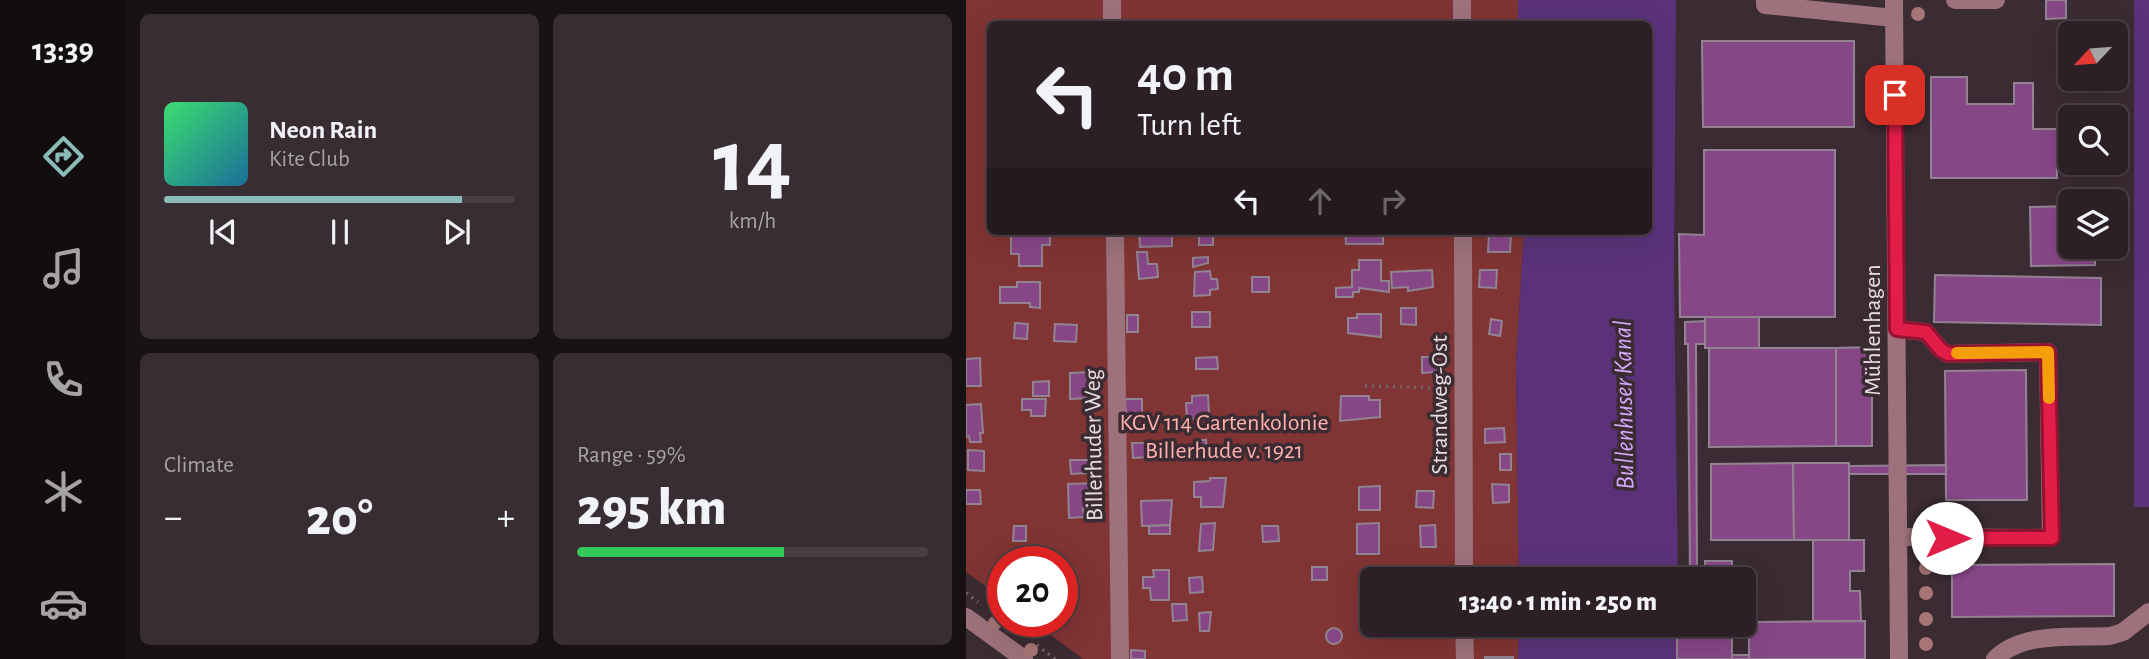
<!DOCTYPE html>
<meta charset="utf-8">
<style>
:root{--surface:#2c2026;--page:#382d32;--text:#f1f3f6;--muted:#a6a3a7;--line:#483e43;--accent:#8bbbb9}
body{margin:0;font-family:"Alegreya Sans",sans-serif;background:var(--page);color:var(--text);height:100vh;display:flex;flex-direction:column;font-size:26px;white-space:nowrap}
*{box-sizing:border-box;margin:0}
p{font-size:23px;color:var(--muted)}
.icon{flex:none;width:38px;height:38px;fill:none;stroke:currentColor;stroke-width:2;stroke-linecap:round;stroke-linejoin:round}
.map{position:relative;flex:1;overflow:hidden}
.side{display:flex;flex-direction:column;gap:14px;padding:14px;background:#181215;width:840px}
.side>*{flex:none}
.hud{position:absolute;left:21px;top:21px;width:665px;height:214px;border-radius:10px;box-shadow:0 7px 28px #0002,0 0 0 2px var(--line);background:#2c2026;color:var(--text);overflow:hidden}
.needle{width:46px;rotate:244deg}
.controls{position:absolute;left:1092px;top:21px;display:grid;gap:14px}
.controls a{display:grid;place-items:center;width:70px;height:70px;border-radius:10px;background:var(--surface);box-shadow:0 7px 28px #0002,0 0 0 2px var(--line);font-size:35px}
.speed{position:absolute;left:21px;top:546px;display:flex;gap:14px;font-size:35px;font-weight:700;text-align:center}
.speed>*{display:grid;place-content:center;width:91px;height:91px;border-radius:50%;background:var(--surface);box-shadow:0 7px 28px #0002,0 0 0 2px var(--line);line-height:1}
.speed .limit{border:10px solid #d22;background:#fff;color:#111}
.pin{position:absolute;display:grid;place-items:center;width:60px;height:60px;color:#fff;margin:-30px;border-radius:14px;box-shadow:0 4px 10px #0006}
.me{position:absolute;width:77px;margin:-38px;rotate:90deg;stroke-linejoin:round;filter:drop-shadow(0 0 5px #0008)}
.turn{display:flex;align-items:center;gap:24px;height:147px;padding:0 35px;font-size:32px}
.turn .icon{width:91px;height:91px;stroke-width:2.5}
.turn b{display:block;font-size:49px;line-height:60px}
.lanes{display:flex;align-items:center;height:66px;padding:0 35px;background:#0003;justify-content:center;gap:35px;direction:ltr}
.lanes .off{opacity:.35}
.big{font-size:52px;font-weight:800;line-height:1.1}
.side .card{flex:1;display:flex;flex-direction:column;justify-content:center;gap:10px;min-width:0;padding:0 24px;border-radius:10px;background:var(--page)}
.side .dial{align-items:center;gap:0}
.dial b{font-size:91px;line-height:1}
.song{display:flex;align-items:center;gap:21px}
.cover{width:84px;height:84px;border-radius:10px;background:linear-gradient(135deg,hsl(140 70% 55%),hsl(200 70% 35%))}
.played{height:7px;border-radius:4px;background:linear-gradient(90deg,var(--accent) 85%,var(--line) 85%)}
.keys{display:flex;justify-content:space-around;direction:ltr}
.heat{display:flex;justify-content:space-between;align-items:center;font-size:38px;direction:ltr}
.charge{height:10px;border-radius:5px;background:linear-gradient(90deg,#34c759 59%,var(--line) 0)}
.side .tiles{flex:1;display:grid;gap:14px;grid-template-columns:repeat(2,1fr)}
.trip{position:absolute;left:394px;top:567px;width:396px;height:70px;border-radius:10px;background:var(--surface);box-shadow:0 7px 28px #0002,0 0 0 2px var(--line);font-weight:800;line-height:70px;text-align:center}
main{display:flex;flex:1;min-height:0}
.dock{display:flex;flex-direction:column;width:126px;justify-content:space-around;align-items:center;background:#120d0f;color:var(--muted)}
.dock .icon{width:49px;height:49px}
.dock .selected{color:var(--accent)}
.dock b{font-size:32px;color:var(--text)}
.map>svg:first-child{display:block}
.green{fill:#813434}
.water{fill:#5b327a}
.building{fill:#874787;stroke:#918391;stroke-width:2}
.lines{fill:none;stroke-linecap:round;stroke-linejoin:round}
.path{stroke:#73646c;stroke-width:3.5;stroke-dasharray:2 5;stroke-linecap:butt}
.minor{stroke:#9d727c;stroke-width:18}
.tree{fill:#a77576}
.route-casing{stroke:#92132f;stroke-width:18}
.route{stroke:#e11d48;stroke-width:12}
.slow{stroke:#f59e0b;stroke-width:12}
.labels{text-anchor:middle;stroke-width:7;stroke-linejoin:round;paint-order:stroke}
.street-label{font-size:24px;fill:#e8dde3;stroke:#3b2b33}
.park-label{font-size:24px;fill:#ffb1ad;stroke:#3b2b33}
.water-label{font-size:26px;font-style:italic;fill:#d5a9fb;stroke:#3b2b33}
</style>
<main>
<nav class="dock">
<b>13:39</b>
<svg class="icon selected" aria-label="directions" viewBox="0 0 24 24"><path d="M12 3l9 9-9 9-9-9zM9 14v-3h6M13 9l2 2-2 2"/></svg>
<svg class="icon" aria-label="music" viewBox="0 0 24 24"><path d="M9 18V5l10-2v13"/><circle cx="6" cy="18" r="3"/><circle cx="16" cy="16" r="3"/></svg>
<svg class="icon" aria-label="phone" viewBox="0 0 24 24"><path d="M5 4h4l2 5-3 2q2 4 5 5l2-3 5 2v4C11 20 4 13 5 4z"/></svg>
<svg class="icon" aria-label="climate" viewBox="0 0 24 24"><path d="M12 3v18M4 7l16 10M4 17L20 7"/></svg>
<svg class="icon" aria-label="car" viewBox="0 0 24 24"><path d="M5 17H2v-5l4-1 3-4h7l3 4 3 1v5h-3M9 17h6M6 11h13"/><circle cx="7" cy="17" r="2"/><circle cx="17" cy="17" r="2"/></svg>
</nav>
<section class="side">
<div class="tiles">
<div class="card">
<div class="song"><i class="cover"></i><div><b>Neon Rain</b><p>Kite Club</p></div></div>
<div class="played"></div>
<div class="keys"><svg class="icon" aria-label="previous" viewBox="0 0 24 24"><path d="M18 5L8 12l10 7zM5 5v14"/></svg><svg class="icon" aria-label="pause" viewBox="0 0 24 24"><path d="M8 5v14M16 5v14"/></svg><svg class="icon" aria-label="next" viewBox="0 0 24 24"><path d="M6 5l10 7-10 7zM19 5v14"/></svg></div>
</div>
<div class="card dial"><b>14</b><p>km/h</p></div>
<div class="card"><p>Climate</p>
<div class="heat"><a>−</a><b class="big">20°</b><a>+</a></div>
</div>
<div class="card"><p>Range · 59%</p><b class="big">295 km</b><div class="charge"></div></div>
</div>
</section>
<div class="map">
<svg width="1183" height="659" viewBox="0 0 1183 659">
<rect width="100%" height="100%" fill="#3b2b33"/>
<!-- green -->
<path class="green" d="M0,0h552v24h-528v207h534l-8,132 3,216h-147v46h147l-1,34h-435l-51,-38h30v-59h-59v37l-37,-27z"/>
<!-- water -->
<g class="water">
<path d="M552,0h158l-2,281 4,298h-159l-3,-216 8,-132h124v-207h-130z"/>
<rect x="1168" y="0" width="15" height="507"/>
<path d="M553,625h158v34h-159z"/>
</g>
<!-- building -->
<g class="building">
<path d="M1080,0h20v18l-20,1z"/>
<path d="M736,41h152v86h-151z"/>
<path d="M965,77h36v27h47v-21h19v46h24v49h-126z"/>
<path d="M738,150h131v167h-155l-1,-83 25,1z"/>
<path d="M1104,206v41h25v18l-64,1 -1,-59z"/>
<path d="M173,231l33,2v13l-32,1z"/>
<rect x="233" y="231" width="14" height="14"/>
<path d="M379,231h38v13h-37z"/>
<path d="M75,232h9v13h-8v21h-23v-12h-8v-19l30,1z"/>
<path d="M523,234l22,1 -1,17h-22z"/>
<path d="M171,252h10l1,12h9l1,13 -19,2z"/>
<path d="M242,257v6l-15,4v-9z"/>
<path d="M393,260h22v21h8v11l-30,-4v4h-6v5h-17v-9l16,-1v-17h7z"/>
<path d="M466,270l1,17 -25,4v-4l-16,1 -1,-16z"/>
<path d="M514,270h17l-1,18 -17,-1z"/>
<path d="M244,271l1,8h6l1,10 -8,1v5l-16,1 1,-24z"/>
<path d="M969,275l166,3v47l-167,-3z"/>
<rect x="286" y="277" width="17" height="15"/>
<path d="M51,282h23v26l-10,-1v-4h-30v-16h17z"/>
<path d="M435,308h15v17l-15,-1z"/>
<rect x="226" y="312" width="18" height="15"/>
<path d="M391,314h24v23l-33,-4v-15h9z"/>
<rect x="161" y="315" width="11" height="17"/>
<rect x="739" y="317" width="54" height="31"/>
<path d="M525,319l11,2 -2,15 -11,-2z"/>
<path d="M739,321v23h-9l1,235h-7l-2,-235h-3v-22z"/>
<path d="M49,323l13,1 -1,15 -13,-1z"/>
<path d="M89,324l22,1 -1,17 -22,-1z"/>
<path d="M906,347v99h-36v-98z"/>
<path d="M743,348h127v98l-127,1z"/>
<path d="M251,357l1,12h-22v-11z"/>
<path d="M456,357h15v15l-15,1z"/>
<path d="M14,358l1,28h-15v-27z"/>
<path d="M1060,370l1,130h-81l-1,-129z"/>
<path d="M125,372v26l-21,1v-26z"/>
<path d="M83,381v15h-16v-14z"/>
<path d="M242,395l1,18h-9v5l-13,1 -1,-16h6v-7z"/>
<path d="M375,396h28v4h11v17l-40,4z"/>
<path d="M56,399h24l-1,17h-14v-6h-9z"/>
<path d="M159,399h17v18h-16z"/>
<path d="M15,404l2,29h-3l1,9h-11l-1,-6 -3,1v-32z"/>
<path d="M538,428l1,14 -20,1v-14z"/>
<path d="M228,440h12l1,17h-13z"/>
<path d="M166,443h18v14l-17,1z"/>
<path d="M2,450l16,1v20l-16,-1z"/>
<rect x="534" y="454" width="11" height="16"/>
<path d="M104,460h21v10h-4l1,3 -17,1z"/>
<path d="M827,463l1,77h-83v-76z"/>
<path d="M827,463h56v77h-55z"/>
<path d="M980,465v9h-97v-8z"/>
<path d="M244,478h16l-3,29h-22v-10h-7v-15l16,-1z"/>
<path d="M129,483l1,24 -13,1 1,9 -15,1 -1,-34z"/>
<path d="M526,484l17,1v17l-16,1z"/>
<path d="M414,486v24h-21v-23z"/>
<path d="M0,490h14l1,14h-15z"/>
<path d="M451,491h17l-1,17 -17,-1z"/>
<path d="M206,500l-2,25 -28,1 -1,-25z"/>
<path d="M249,523l-2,27 -14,1 2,-27z"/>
<path d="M413,523v31h-22v-30z"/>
<path d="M204,525v9h-21v-8z"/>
<path d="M469,525l1,22h-15l-1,-21z"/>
<path d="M48,526h12v15h-13z"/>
<path d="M296,526h16l1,15 -16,1z"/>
<path d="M847,540h51v31h-14v20h10l1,30h-48z"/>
<rect x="739" y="561" width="27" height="12"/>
<path d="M1148,564v52l-162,1v-52z"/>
<rect x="346" y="567" width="15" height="13"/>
<path d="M187,570h16v30h-18l-1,-12h-7v-11h11z"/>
<path d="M739,573h27v6h-28z"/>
<rect x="528" y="575" width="16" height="4"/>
<path d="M236,577l1,15 -13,1 -1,-15z"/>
<path d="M206,604h14l1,16 -14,1z"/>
<path d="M245,612l-2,19h-9l-1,-18z"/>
<path d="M899,621v38h-116v-37z"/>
<path d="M519,625h19v13h-18z"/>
<rect x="711" y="625" width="55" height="34"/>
<circle cx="368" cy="636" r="8"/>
<path d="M165,650l14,1v8h-14z"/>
<rect x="766" y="655" width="17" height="4"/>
<rect x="519" y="657" width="28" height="2"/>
</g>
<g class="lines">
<!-- path -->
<g class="path">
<path d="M399,386l82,2"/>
<path d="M0,593l12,9"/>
<path d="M71,645l18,14"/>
</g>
<!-- minor -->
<g class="minor">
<path d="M146,0v24"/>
<path d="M496,0v24"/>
<path d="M799,0v5l129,13"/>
<path d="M928,0l5,659"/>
<path d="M989,0h41"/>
<path d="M149,231l5,428"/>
<path d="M497,231l1,348"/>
<path d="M931,329l29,3 15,18 7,4 100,-2 3,186 -152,-1"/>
<path d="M0,617l58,42"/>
<path d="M498,625l1,34"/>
<path d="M1029,659c28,-28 77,-21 115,-23l13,-4 26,-20"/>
</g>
</g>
<!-- trees -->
<g class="tree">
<circle cx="952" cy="14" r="7"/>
<circle cx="960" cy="568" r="7"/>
<circle cx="960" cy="593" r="7"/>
<circle cx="960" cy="619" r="7"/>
<circle cx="29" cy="623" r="7"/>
<circle cx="960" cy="644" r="7"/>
<circle cx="65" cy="650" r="7"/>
</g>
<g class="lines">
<!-- route casing -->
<g class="route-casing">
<path id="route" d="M929,95l2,234 29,3 15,18 7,4 100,-2 4,186h-105"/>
</g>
<!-- route -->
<use href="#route" class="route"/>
<!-- slow -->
<path class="slow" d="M991,353l91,-1 1,46"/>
</g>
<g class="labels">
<!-- street labels -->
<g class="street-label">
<text transform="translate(906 330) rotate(-90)" y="8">Mühlenhagen</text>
<text transform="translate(473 405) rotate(-90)" y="8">Strandweg-Ost</text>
<text transform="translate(127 445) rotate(-91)" y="8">Billerhuder Weg</text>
</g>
<!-- park labels -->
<g class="park-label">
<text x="258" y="430">KGV 114 Gartenkolonie<tspan x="258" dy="28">Billerhude v. 1921</tspan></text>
</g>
<!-- water labels -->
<g class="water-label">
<text transform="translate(657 405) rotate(-91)" y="9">Bullenhuser Kanal</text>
</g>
</g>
</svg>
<div class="controls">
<a><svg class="needle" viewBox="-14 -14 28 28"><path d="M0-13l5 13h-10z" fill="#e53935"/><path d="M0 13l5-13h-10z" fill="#a6a3a7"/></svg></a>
<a><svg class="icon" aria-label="search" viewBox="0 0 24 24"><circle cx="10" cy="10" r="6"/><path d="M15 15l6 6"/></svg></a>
<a><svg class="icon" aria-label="layers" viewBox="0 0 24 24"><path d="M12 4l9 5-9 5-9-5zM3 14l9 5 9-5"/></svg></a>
</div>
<div class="speed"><div class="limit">20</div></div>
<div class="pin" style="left:929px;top:95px;background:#d93025"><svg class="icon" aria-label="arrive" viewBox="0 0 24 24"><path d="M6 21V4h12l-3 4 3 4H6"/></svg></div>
<svg class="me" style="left:981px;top:538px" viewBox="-20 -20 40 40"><circle r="19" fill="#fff"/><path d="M0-13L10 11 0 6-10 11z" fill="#e11d48"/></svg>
<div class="trip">13:40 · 1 min · 250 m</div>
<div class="hud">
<div class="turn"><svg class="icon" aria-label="left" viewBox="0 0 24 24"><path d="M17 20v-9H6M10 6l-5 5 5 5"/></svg><div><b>40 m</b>Turn left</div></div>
<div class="lanes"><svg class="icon" aria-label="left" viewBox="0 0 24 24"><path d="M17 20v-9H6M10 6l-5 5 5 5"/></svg><svg class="icon off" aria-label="ahead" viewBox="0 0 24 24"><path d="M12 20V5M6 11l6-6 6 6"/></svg><svg class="icon off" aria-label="right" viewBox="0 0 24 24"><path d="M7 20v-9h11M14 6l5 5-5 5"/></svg></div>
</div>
</div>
</main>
